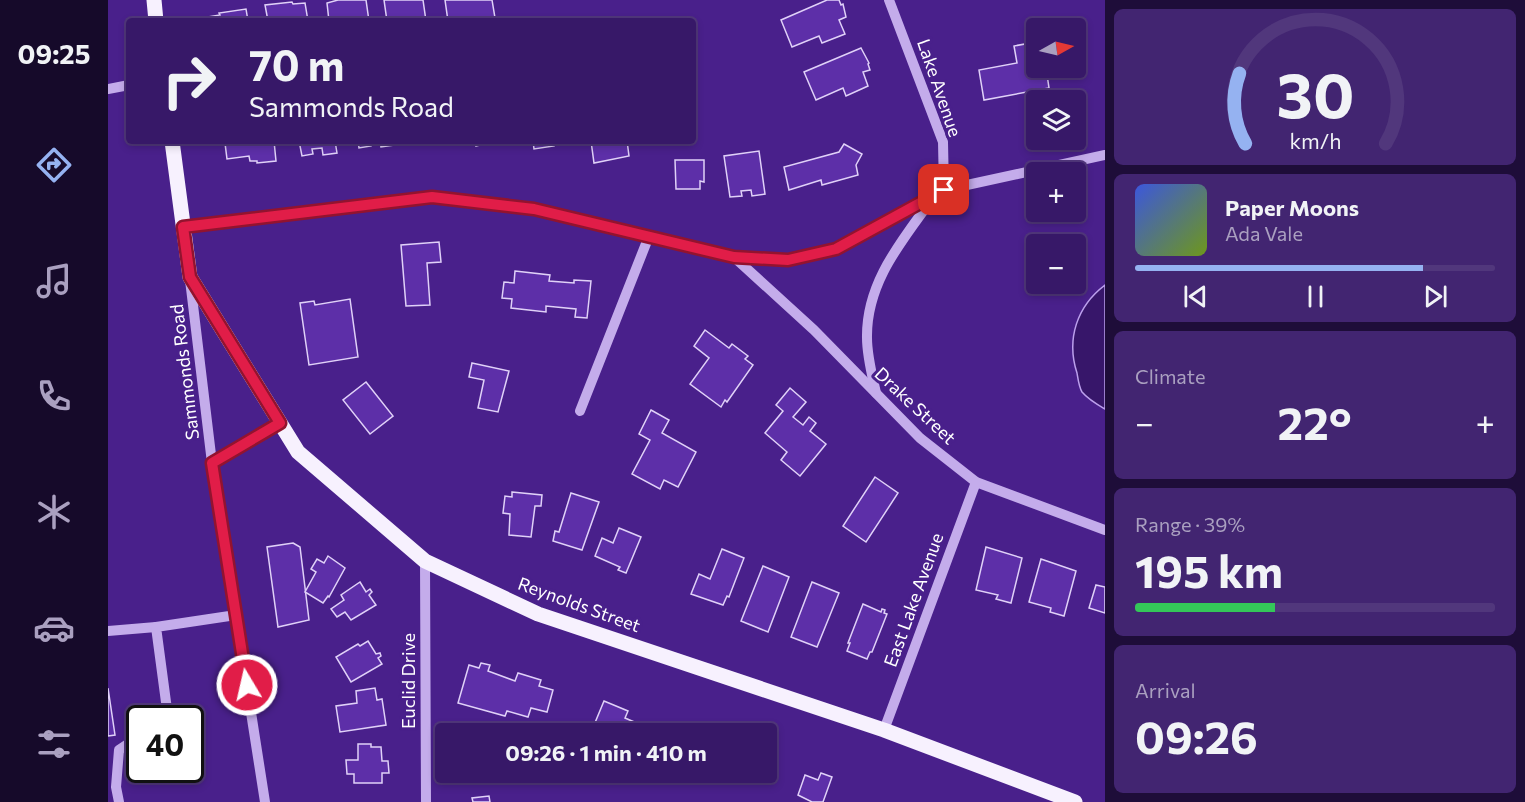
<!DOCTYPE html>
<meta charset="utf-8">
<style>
:root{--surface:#371868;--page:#422571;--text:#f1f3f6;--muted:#aaa0c0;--line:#51377c;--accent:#95b2f1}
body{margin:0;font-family:Commissioner,sans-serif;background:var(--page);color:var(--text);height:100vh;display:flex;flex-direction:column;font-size:22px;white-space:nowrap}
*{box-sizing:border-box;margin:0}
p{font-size:20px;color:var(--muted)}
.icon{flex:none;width:33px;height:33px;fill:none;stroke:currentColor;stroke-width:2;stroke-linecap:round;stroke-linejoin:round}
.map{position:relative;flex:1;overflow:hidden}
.details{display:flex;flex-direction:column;gap:9px;padding:9px;background:#1e0d39;width:420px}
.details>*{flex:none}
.banner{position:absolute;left:18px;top:18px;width:570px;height:126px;border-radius:6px;box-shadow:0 3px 9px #0003,0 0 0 2px var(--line);background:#371868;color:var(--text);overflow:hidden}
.needle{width:39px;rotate:82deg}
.fabs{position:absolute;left:918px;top:18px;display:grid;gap:12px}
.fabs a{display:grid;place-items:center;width:60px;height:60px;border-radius:6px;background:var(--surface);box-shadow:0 3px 9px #0003,0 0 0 2px var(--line);font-size:30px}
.speed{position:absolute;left:18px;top:705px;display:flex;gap:12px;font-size:30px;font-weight:700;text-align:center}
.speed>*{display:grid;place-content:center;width:78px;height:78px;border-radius:50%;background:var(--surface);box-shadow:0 3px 9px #0003,0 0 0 2px var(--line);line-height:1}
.speed .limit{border:3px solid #111;border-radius:9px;background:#fff;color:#111}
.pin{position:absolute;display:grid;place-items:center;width:51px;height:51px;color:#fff;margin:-26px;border-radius:12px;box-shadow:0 3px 9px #0006}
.me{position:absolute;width:66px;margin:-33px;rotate:351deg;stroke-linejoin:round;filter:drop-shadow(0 0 4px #0008)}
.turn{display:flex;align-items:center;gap:21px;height:126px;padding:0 24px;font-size:27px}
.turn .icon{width:78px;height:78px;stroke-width:2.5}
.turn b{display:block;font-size:42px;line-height:51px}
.big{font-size:45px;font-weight:700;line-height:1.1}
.details .tile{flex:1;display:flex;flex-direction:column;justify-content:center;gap:9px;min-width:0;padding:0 21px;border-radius:9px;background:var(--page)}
.details .dial{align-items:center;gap:0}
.dial svg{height:156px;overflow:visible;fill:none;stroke:var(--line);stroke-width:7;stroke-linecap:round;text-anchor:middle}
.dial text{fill:var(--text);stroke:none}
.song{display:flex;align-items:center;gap:18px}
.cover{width:72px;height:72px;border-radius:9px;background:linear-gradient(135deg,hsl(230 70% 55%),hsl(80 70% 35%))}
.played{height:6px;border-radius:3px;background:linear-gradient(90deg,var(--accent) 80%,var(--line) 80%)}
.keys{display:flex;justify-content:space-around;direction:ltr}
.heat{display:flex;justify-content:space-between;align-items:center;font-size:33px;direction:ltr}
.charge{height:9px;border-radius:4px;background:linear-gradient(90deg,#34c759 39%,var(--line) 0)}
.trip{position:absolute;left:327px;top:723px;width:342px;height:60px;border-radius:6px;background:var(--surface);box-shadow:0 3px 9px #0003,0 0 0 2px var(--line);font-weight:700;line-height:60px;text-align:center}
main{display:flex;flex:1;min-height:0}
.tab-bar{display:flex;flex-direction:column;width:108px;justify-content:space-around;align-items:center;background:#160a2a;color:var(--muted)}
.tab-bar .icon{width:42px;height:42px}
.tab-bar .active{color:var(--accent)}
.tab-bar b{font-size:27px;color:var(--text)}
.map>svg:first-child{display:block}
.water{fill:#37166a;stroke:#bca0ed;stroke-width:1.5}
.building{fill:#5d2fa8;stroke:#e0d1f8;stroke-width:1.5}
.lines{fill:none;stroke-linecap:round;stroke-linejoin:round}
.minor{stroke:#c4aceb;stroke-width:10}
.major{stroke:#f7f1fe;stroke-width:15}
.route-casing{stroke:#92132f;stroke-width:15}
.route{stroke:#e11d48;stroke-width:10}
.labels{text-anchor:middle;stroke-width:6;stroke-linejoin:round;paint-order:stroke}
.street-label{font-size:18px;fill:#fff;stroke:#49208b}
</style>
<main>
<nav class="tab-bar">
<b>09:25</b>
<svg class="icon active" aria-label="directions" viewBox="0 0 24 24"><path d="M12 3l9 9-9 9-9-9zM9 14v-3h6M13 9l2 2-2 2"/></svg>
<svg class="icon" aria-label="music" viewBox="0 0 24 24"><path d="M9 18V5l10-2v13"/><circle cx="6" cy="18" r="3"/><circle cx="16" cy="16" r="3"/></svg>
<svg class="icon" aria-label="phone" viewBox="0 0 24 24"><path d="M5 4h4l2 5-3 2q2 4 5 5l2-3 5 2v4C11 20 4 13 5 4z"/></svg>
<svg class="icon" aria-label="climate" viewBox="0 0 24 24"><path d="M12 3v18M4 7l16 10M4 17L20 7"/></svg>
<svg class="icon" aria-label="car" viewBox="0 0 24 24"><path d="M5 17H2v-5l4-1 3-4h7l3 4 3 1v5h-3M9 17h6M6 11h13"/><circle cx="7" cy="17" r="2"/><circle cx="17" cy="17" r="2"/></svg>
<svg class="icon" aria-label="filters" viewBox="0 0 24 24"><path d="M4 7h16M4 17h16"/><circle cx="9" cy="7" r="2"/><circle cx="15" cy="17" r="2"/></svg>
</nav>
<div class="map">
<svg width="997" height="802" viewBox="0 0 997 802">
<rect width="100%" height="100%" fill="#49208b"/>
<!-- water -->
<path class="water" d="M997,285v124c-7,-4 -18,-11 -23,-17 -3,-5 -4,-13 -5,-19 -11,-34 0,-67 28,-88z"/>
<!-- building -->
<g class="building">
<path d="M230,0h28l3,21h-40l-2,-18z"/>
<path d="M276,0h39l3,21h-39z"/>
<path d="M337,0h47l3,18 -17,3h-30z"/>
<path d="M719,0h12l2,5 2,-1 3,13 -7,3 6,14 -23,9 -3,-7 -27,11 -11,-27z"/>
<path d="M184,2l1,2 12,-1 3,18h-40l-3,-16z"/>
<path d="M138,9l2,12h-40l-1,-4 13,-2 -1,-2z"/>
<path d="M928,42v26h10l3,20 -65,12 -5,-30 38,-7 -3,-17z"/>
<path d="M753,48l8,15 -1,1 2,6 -7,2 5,14 -22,10 -3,-8 -27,12 -12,-28z"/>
<path d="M128,141h38l2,20 -19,2v-2h-7l-1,-5 -22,3 -2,-16z"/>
<path d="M191,141h36l2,12 -14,2 -1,-7 -10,1 1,5 -11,2z"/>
<path d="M250,141h15h-3l1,5 -12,2z"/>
<path d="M272,141h14v4l-13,2z"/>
<path d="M367,141h20l-19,5z"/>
<path d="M425,141h23h-3l1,5 -20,3z"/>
<path d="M483,141h36l2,15 -35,7z"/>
<path d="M736,144l18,10 -6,11 2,10 -36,10 -1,-5 -32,10 -5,-23 55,-15z"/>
<path d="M651,151l6,43 -13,2 -1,-6 -10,1 1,5 -12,1 -6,-41z"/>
<path d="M567,160h29v22l-4,-1v8h-24z"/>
<path d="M331,242l2,20 -14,1 3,42 -24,1 -5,-61z"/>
<path d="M407,271l35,4 -1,6 25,2v-3l17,1 -4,37 -12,-1 1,-8 -30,-3v6l-35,-4 1,-9 -10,-1 2,-16 10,1z"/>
<path d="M242,299l8,58 -49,8 -9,-62 14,-2 1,4z"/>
<path d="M597,330l24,18 3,-4 16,12 -3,3 8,6 -26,37 -2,-2 -4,7 -31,-23 19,-26 -15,-12z"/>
<path d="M364,363l37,8 -11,41 -20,-4 6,-28 -15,-3z"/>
<path d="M258,382l27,34 -23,18 -27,-34z"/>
<path d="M682,388l16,14 -13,15 10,8 6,-8 7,6 -6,8 16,13 -26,32 -19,-16 6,-8 -22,-19 18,-22 -7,-6z"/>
<path d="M543,410l18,10 -7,13 34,19 -18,35 -14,-7 -4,9 -28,-15 18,-34 -11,-6z"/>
<path d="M767,477l23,16 -32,49 -23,-16z"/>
<path d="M404,492l30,3 -1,11h-6l-4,31 -22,-2 1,-21 -7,-1 2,-17 7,1z"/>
<path d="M463,493l28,9 -17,48 -29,-9 2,-10 4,1z"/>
<path d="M511,528l22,9 -15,36 -8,-3 2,-3 -25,-11 7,-18 11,5z"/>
<path d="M185,543l7,4 9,73 -31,7 -11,-80z"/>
<path d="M878,547l36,11 -11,45 -15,-4 2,-4 -22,-5z"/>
<path d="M614,549l22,9 -15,39 -2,-1 -4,9 -32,-11 8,-20 11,5z"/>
<path d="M220,556l17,12 -16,29 -1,-1 -5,7 -18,-11 11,-20 -5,-3 6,-10 7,4z"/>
<path d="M933,559l35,12 -12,45 -14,-4 1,-4 -22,-6z"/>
<path d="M655,566l26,11 -21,55 -27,-11z"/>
<path d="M252,582l6,10 4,-3 2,3 -3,3 7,10 -25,15 -6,-8 -8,5 -6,-8 13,-9 -3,-5z"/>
<path d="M704,582l27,11 -22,54 -26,-10z"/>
<path d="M988,585l9,2v26l-16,-5z"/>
<path d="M755,604l18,8 1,-3 3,1 -1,3 3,1 -15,38h-2l-3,7 -20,-8 3,-8h-2z"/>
<path d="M260,641l8,13 4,-1 1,3 -3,2 4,6 -31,18 -15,-25 22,-13 2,2z"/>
<path d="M373,663l9,2 -2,6 27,10 3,-8 23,7 -2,6 14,4 -6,22 -16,-4 -3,9 -21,-6 -2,5 -47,-13 11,-38 10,3z"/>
<path d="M0,688l7,47 -7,1z"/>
<path d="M267,688l2,12 5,-1 4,26 -46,7 -4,-26 21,-3 -1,-12z"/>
<path d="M496,701l24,10 -3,7 14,6 -4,10h-35l-8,-4z"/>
<path d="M250,744h13v3h10l1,14h6l1,12h-7v10h-28v-9h-7l-1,-14h12z"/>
<path d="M713,773l11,4 -9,25h-11l-14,-7 7,-20 13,5z"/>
<path d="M381,796l1,6h-17l-1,-4z"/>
</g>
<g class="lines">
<!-- minor -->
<g class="minor">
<path d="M781,0l54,142 1,48"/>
<path d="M0,89l21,-4"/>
<path d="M75,227l249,-30 102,12 200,48 54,3 48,-11 108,-59 161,-35"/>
<path d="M626,257l80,73 106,108 56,44 129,48"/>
<path d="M82,280l22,183 53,339"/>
<path d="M768,393c-4,-18 -9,-37 -9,-55 -1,-56 35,-97 65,-139"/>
<path d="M472,411l69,-175"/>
<path d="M104,463l68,-40"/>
<path d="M317,561l1,241"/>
<path d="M0,631l48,-4"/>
<path d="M58,718l2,-1 -12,-90 80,-12"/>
<path d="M776,730l92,-248"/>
<path d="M11,802l-3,-15 3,-37 21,-14"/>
</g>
<!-- major -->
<g class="major">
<path d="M46,0l2,21"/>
<path d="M64,141l18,136 108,175 127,109 113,53 346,116 191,72"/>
</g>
</g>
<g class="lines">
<!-- route casing -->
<g class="route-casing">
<path id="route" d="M139,685l-35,-222 68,-40 -90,-146 -7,-50 249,-30 102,12 200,48 54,3 48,-11 108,-59"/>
</g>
<!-- route -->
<use href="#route" class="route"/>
</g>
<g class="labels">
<!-- street labels -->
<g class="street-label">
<text transform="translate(831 88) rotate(71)" y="6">Lake Avenue</text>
<text transform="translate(77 372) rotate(-97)" y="6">Sammonds Road</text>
<text transform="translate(807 406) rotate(43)" y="6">Drake Street</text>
<text transform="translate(806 600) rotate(-70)" y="6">East Lake Avenue</text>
<text transform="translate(471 605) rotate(20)" y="6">Reynolds Street</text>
<text transform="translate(301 681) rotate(-90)" y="6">Euclid Drive</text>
</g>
</g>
</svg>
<div class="fabs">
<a><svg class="needle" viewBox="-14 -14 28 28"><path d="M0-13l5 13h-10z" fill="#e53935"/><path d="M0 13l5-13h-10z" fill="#aaa0c0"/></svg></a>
<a><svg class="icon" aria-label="layers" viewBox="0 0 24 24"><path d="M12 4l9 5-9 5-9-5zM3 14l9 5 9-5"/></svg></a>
<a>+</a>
<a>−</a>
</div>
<div class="speed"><div class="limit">40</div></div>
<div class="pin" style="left:836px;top:190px;background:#d93025"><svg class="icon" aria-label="arrive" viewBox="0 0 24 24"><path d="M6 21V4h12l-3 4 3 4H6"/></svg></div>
<svg class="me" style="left:139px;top:685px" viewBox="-20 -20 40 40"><circle r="17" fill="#e11d48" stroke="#fff" stroke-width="3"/><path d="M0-11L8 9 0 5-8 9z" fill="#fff"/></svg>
<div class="trip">09:26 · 1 min · 410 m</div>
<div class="banner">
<div class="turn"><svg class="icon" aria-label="right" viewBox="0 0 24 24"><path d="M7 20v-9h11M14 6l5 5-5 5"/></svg><div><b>70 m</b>Sammonds Road</div></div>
</div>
</div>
<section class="details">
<div class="tile dial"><svg viewBox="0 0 100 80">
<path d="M14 69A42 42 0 1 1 86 69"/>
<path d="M14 69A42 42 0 0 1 11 33" stroke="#95b2f1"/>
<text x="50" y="56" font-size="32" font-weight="700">30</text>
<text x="50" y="72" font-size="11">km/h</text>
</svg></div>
<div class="tile">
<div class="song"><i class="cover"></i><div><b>Paper Moons</b><p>Ada Vale</p></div></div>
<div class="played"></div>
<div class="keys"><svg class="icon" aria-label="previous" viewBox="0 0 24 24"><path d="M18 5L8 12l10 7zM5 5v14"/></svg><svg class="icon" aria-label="pause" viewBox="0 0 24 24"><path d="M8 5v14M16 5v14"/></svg><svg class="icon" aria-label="next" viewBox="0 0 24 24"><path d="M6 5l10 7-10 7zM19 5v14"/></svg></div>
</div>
<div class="tile"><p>Climate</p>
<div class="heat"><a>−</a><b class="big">22°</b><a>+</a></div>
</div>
<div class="tile"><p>Range · 39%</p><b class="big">195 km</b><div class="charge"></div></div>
<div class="tile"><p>Arrival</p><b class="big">09:26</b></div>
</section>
</main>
